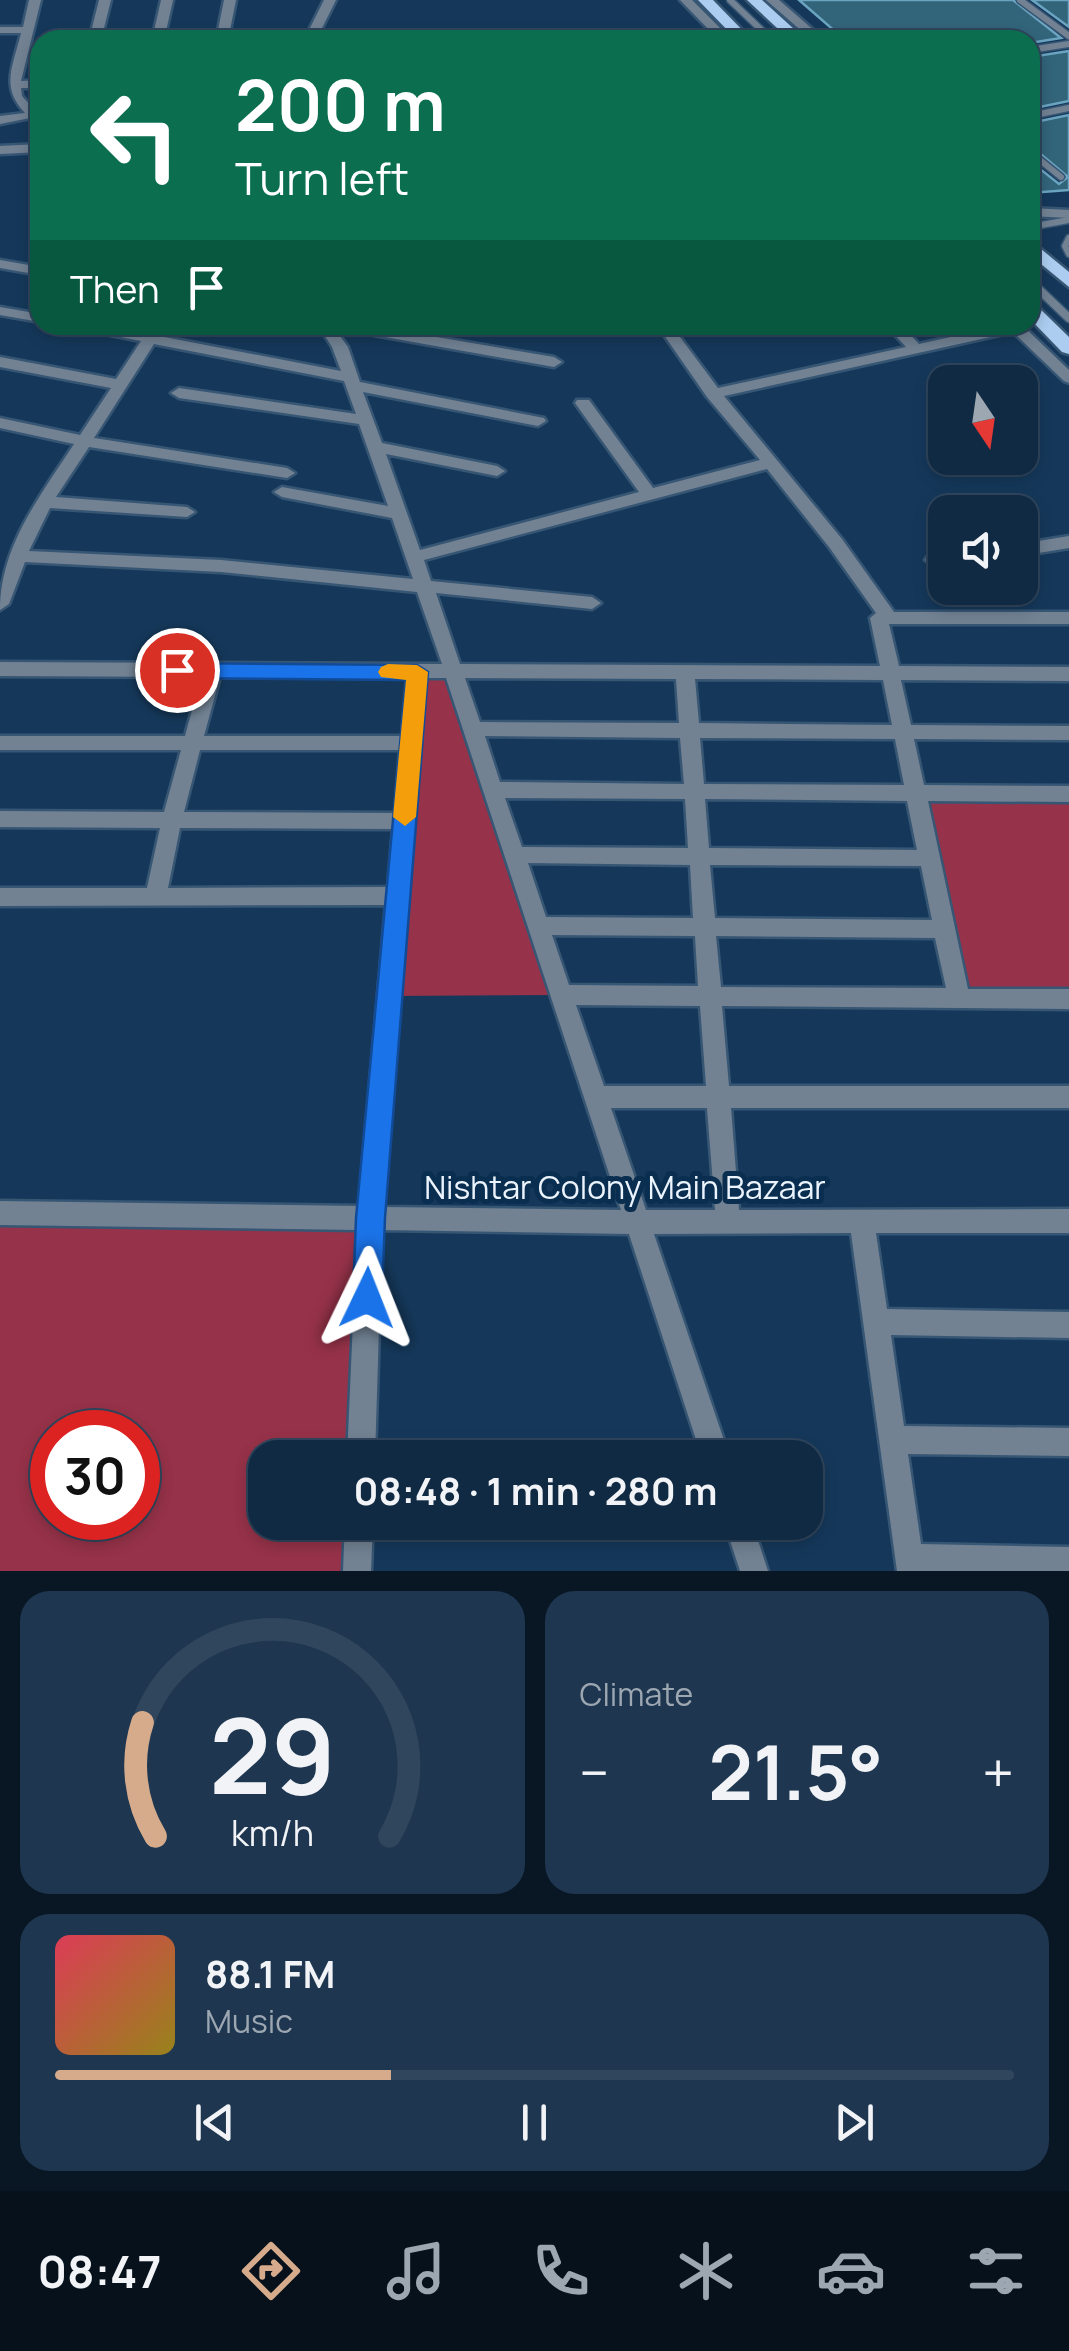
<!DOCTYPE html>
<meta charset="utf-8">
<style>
:root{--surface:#102a44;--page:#1e364f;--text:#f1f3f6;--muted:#9ca7b2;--line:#30465d;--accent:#d6ab8b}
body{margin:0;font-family:Manrope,sans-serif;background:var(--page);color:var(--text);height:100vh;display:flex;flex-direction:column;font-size:38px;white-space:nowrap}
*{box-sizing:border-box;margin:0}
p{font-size:32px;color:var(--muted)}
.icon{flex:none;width:55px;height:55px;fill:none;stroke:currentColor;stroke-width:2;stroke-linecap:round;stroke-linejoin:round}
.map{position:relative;height:1571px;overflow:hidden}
.details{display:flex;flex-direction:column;gap:20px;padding:20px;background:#091725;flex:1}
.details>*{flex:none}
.hud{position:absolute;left:30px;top:30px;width:1010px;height:305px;border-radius:30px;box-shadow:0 5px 15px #0003,0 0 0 2px var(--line);background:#0b6e4f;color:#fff;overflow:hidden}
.needle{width:65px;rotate:167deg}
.tools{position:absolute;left:928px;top:365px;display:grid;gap:20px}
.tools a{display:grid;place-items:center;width:110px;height:110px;border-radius:20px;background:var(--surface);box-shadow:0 5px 15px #0003,0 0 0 2px var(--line);font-size:50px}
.speed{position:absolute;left:30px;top:1410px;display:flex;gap:20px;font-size:50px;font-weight:700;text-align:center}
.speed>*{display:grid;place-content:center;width:130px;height:130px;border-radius:50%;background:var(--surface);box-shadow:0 5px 15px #0003,0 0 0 2px var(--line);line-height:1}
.speed .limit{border:15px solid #d22;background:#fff;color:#111}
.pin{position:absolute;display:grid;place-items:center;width:85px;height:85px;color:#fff;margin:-42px;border:5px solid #fff;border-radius:50%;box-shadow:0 2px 10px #0007}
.me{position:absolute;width:110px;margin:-55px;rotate:2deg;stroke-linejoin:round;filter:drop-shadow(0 0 8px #0008)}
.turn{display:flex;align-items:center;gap:35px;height:210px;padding:0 40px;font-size:45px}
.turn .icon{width:130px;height:130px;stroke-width:2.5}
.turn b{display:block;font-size:70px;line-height:85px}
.then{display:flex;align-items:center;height:95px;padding:0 40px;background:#0003;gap:20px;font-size:38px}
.big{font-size:75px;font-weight:700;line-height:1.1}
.details .tile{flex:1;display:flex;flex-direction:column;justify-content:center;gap:15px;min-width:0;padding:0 35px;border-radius:30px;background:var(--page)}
.details .dial{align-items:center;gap:0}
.dial svg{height:260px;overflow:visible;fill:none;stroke:var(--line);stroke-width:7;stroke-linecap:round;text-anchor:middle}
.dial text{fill:var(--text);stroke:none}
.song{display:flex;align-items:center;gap:30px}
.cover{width:120px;height:120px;border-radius:15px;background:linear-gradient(135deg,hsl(350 70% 55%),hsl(50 70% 35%))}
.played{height:10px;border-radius:5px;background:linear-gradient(90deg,var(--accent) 35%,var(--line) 35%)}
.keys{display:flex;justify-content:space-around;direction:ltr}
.heat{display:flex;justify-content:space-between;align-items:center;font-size:55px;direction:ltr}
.details .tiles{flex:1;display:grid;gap:20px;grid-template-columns:1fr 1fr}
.tile:last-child{grid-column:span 2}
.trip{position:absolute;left:248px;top:1440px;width:575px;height:100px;border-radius:30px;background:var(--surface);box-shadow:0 5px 15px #0003,0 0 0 2px var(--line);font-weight:700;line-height:100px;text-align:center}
.menu{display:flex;height:160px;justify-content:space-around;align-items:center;background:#06111b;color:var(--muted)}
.menu .icon{width:70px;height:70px}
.menu .active{color:var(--accent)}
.menu b{font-size:45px;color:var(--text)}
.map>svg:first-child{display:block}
.green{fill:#963249;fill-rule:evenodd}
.building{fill:#32647a;stroke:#6ba4c0;stroke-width:2.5}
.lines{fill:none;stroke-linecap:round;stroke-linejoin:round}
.lane-far1-casing{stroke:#375674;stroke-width:9}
.lane-casing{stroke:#375674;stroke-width:11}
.street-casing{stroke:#375674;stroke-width:5}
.primary-casing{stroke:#375674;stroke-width:5}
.lane-far1{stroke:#728293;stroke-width:6}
.lane{stroke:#728293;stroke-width:8}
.street{fill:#728293;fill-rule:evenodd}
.primary{fill:#accdf0;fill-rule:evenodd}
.route{fill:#1a73e8;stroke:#114b97;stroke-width:2.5}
.slow{fill:#f59e0b}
.labels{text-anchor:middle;stroke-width:10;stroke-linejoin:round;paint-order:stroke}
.near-street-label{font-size:32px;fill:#ebf3fc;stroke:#092e4f}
</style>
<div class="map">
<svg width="1069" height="1571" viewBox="0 0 1069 1571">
<rect width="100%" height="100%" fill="#15385a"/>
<!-- green -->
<g class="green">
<path d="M417,672h37l106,323 -171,1z"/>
<path d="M916,794h153v205l-110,-1z"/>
<path d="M0,1213l370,5 -9,239 -96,1v64l94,1 -2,48h-357zM52,1432h86v86h-86z"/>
</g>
<!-- building -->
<g class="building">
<path d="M799,0h214l48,38 -31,5v-3h-185z"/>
<path d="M1032,0h37v27z"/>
<path d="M1069,51v50l-39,8v-52z"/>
<path d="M1069,115v75l-39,3v-32l29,23 9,-7 -38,-32v-22z"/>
</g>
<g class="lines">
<!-- lane-far1 casing -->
<g class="lane-far1-casing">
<g id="lane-far1">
<path d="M730,0l42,40"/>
<path d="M1020,0l49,36"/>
<path d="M1030,50l39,-6"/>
<path d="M1030,116l39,-8"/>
<path d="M1030,152l31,25"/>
<path d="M1030,227l39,-7"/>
<path d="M1069,238l-4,8 4,8"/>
</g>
</g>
<!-- lane casing -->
<g class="lane-casing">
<path id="lane" d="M1030,281l39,37"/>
</g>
<!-- street casing -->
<g class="street-casing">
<g id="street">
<path d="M29,0h12l-20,81 19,-1v8h-19l1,8 18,20 -40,8v-8l25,-3c-25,-27 -12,-46 -4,-80h-21v-6h23z"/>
<path d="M99,0h12l-10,40h-12z"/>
<path d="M161,0h12l-9,40h-12z"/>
<path d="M224,0h12l-8,40h-12z"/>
<path d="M324,0h12l-20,40h-12z"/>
<path d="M680,0h12l40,40h-13z"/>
<path d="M766,0h13l46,40h-13z"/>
<path d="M40,144v8l-40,2v-8z"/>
<path d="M1030,208l39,2v8l-39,-2z"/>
<path d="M0,260l40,7v8l-40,-7z"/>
<path d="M0,307l40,7v8l-40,-7z"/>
<path d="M73,325h30l43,8 6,-8h14l-7,11 182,35 -9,-24 -14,-22h14l16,22 12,35 184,36 2,3 -8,5 -175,-34 19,51 115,23 8,5 -8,5 -111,-22 34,96 219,-58 -64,-89 2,-3h12l64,88 107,-28 -53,-63 -50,-72h14l47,63 188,-41 -20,-22h15l18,19 86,-19h17l47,45v13l-5,-2 -51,-49 -289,64 118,143 52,73h175v12h-180l10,42 170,1v14l-168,-1 10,45 158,1v14l-155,-1 10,46 145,1v16l-141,-1 40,188h101v20l-347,-3 7,80h340v22h-338l8,102 330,-1v24h-193l11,76 182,3v26l-178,-3 13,91 165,2v28l-161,-2 13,90 148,3v24h-172l-46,-338 -197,1 76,224h-28l-73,-224 -247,-4 -7,228h-28l10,-228 -357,-5v-24l359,5 27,-301 -386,1v-18h147l13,-60 -160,-1v-16l164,1 17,-62h-181v-14h185l16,-59 -201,-1v-14l442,2 -25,-72 -196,-20 -196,-10 -16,42 -9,6c0,-64 41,-115 74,-166l-74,-16v-10l80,17 31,-47 -111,-21v-10l116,22 25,-38 -61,-12zM154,344l190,37 12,33 -177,-26 -8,5 8,5 180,26 29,82 -106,-19 -8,5 8,5 110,21 21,61 -192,-19 -192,-9 21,-43 137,9 8,-5 -8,-5 -131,-10 33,-50 198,31 8,-5 -8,-5 -193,-30zM767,469l62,78 47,66 -6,5 10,48 -420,-2 -24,-71 156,16 9,-6 -9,-6 -161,-16 -7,-21zM220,677l187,1 -5,58h-198zM426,678h20l175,532 -238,-3zM465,678l211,1 3,44 -199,-1zM695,679l188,1 9,45 -193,-2zM485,736l195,2 4,46 -184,-2zM700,738l195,1 9,46 -200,-1zM200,750h200l-5,63 -211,-1zM505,798l180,1 3,49 -166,-1zM705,799l202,2 10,49 -208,-2zM180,828l213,1 -5,58 -220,1zM528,863l162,2 3,53 -147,-1zM710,865l211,1 11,54 -217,-2zM552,935l143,1 3,50 -129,-1zM716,936l219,2 11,50 -225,-1zM576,1005l124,1 6,80h-102zM611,1108h96l8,102h-69z"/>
<path d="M333,325h33l188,32 8,5 -8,5 -214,-38z"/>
<path d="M1069,536v12l-49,8v-12z"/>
<path d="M945,553v12l-11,1 -9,-6 3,-4z"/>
<path d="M345,1522h28l-2,49h-28z"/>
<path d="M724,1522h28l16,49h-28z"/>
</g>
</g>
<!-- primary casing -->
<g class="primary-casing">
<g id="primary">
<path d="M698,0h15l39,40h-15z"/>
<path d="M747,0h15l44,40h-16z"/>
<path d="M1030,240l39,32v15l-39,-32z"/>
<path d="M1030,304l6,1 33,32v17l-7,-2 -32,-33z"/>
</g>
</g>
<!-- lane-far1 -->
<use href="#lane-far1" class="lane-far1"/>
<!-- lane -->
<use href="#lane" class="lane"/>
<!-- street -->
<use href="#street" class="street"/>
<!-- primary -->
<use href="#primary" class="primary"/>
</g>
<!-- route -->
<path class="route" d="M177,663l240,2 11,7 -43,546 -3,80 -4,10 -11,5 -10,-5 -4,-10 3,-80 50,-538 -229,-2 -11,-8z"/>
<!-- slow -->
<path class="slow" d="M388,664l29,1 11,7 -12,145 -11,9 -12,-9 13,-137 -25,-3 -3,-5 3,-5z"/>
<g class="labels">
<!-- near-street labels -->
<g class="near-street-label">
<text x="625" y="1199">Nishtar Colony Main Bazaar</text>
</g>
</g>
</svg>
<div class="tools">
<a><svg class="needle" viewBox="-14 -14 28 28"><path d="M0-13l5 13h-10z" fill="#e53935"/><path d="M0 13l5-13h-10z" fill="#9ca7b2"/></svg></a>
<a><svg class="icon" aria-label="sound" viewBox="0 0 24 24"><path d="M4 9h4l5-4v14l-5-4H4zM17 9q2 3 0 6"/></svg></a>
</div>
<div class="speed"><div class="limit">30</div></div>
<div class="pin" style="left:177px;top:670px;background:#d93025"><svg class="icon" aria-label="arrive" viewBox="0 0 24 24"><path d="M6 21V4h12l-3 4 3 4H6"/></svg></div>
<svg class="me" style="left:367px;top:1298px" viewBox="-20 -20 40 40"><path d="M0-17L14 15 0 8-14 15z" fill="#1a73e8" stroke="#fff" stroke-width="4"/></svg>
<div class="trip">08:48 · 1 min · 280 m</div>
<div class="hud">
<div class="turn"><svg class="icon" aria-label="left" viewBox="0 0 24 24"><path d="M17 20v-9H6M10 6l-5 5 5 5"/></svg><div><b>200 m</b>Turn left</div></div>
<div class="then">Then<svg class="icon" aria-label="arrive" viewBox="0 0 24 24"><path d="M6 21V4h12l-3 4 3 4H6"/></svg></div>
</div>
</div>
<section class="details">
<div class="tiles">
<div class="tile dial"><svg viewBox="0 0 100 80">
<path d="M14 69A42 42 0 1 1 86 69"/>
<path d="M14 69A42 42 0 0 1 10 34" stroke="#d6ab8b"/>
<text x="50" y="56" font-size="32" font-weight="700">29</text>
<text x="50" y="72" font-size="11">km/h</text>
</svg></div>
<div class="tile"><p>Climate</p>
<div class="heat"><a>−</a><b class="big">21.5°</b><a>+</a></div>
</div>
<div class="tile">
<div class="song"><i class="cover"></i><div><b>88.1 FM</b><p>Music</p></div></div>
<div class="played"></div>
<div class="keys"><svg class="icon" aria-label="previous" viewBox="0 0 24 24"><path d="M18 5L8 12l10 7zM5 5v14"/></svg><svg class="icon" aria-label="pause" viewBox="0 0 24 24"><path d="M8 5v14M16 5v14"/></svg><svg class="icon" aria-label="next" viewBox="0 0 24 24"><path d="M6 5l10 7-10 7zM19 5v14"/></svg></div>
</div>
</div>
</section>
<nav class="menu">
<b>08:47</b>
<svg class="icon active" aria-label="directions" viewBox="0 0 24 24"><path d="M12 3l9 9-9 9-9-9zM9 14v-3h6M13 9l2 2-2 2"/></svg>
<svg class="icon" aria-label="music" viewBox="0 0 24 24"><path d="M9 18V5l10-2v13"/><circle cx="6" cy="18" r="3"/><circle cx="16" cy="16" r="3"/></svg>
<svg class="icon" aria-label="phone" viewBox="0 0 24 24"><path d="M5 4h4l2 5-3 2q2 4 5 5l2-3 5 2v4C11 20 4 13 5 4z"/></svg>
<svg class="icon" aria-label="climate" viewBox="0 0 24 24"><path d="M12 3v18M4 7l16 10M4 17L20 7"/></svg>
<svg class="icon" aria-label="car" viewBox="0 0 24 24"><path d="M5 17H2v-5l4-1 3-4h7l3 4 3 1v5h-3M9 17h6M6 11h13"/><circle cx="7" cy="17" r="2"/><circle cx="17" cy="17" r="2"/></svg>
<svg class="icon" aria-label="filters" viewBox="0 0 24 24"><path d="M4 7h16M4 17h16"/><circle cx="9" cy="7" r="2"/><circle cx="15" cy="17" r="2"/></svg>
</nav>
